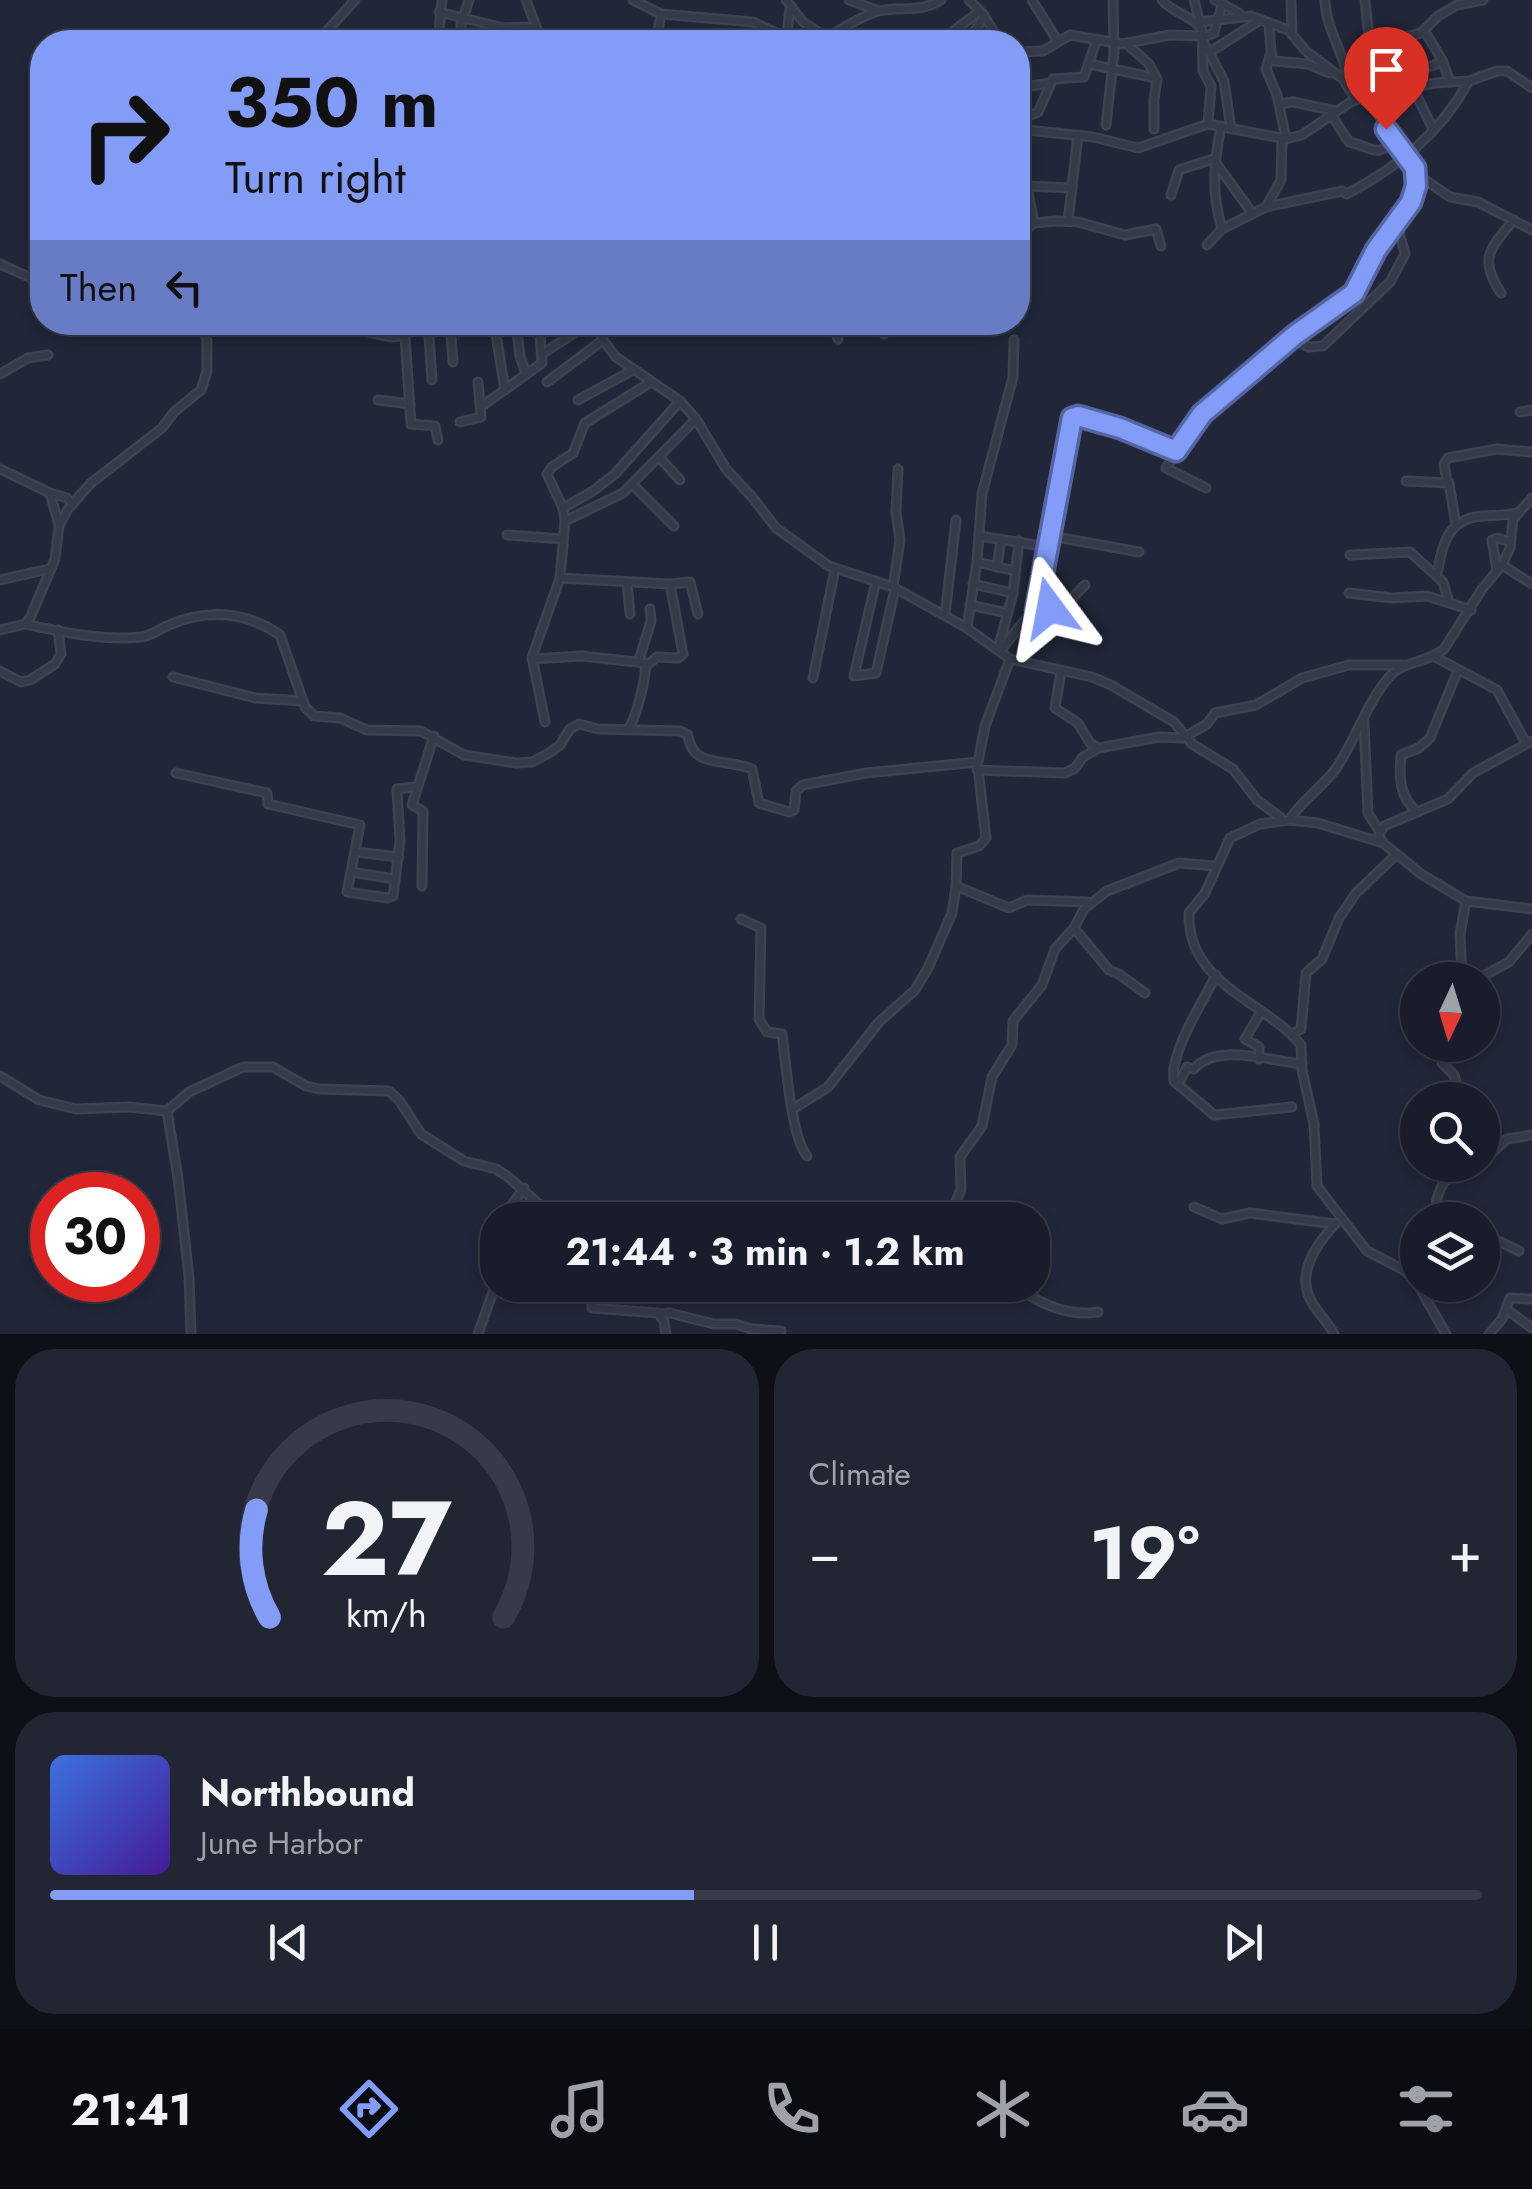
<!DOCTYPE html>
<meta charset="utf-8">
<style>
:root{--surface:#191d2b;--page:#222633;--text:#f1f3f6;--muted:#9fa2a9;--line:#373b47;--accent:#829cf8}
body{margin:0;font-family:Jost,sans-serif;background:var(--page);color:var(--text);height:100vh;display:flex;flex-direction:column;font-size:38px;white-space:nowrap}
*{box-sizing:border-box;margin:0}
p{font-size:32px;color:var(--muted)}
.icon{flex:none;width:55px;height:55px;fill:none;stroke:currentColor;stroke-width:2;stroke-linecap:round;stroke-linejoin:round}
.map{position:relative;height:1334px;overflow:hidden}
.sheet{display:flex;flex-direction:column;gap:15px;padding:15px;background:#0e1018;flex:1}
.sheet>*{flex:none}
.hud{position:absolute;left:30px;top:30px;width:1000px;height:305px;border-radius:40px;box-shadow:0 5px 15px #0003,0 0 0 2px var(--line);background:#829cf8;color:#111;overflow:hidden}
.needle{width:65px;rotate:184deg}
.tools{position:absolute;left:1400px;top:962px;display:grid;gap:20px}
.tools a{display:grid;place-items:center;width:100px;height:100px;border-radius:50%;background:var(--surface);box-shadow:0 5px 15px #0003,0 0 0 2px var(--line);font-size:50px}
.speed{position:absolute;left:30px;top:1172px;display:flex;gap:20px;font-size:50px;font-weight:700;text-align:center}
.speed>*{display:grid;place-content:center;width:130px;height:130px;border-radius:50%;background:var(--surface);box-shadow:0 5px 15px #0003,0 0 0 2px var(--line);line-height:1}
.speed .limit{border:15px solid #d22;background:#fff;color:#111}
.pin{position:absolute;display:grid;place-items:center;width:85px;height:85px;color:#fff;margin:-102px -42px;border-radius:50% 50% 50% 0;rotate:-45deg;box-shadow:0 0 10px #0007}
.pin .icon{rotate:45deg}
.me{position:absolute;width:110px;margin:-55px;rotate:347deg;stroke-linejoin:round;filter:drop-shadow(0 0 8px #0008)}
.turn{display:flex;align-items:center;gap:35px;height:210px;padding:0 30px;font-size:45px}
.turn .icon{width:130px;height:130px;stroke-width:2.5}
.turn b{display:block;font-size:70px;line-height:85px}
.then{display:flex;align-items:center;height:95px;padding:0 30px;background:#0003;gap:20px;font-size:38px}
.big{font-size:75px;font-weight:700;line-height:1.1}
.sheet .tile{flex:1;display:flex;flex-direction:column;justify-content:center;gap:15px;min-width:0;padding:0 35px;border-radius:40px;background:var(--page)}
.sheet .dial{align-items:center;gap:0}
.dial svg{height:260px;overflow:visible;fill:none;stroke:var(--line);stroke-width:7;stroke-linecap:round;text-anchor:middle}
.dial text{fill:var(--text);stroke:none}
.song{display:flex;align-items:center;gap:30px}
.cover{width:120px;height:120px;border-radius:15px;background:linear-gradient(135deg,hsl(220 70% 55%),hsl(260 70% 35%))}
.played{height:10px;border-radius:5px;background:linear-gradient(90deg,var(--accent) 45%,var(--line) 45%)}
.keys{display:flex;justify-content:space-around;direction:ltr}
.heat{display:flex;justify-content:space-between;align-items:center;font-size:55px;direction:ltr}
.sheet .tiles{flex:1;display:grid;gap:15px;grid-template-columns:1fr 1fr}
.tile:last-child{grid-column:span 2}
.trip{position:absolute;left:480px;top:1202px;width:570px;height:100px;border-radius:40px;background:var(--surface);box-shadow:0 5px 15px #0003,0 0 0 2px var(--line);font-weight:700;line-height:100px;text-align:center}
.dock{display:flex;height:160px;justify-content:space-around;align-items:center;background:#0a0c11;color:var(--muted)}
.dock .icon{width:70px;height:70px}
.dock .current{color:var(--accent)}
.dock b{font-size:45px;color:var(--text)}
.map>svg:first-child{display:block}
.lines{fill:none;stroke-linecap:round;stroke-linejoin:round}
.minor-casing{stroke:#3e4352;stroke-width:11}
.minor{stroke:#343a49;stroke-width:6}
.route-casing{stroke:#5465a1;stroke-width:25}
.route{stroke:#829cf8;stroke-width:18}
</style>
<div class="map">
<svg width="1532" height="1334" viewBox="0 0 1532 1334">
<rect width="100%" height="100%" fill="#212739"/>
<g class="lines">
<!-- minor casing -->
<g class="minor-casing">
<g id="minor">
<path d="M526,0l16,42"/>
<path d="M633,0l28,14 92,8 30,14 4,-2 3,-26"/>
<path d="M786,0l17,22 31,20"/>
<path d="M849,0l27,10"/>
<path d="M969,0l14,14 17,28"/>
<path d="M1032,0l25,40"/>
<path d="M1162,0c9,12 27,14 39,28"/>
<path d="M1194,0l8,31 1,40 8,15 -3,38"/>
<path d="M1215,0l24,13 1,4"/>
<path d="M1291,0l1,32"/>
<path d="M1325,0c1,30 20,54 24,83"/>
<path d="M1365,0l5,48 7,12"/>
<path d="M439,12l65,16 31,-1"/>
<path d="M1200,22l51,-6 37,14 19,22 36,27 12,20"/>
<path d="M1269,24c1,9 1,32 5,37l34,3 21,9"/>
<path d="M504,28l1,14"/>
<path d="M523,28l1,14"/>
<path d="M1424,30l18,30 8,22"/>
<path d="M1202,38l12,-5 8,-28"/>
<path d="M1203,41l21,40 7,48"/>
<path d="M317,42l38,-42"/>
<path d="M327,42l1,-9 37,9"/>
<path d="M438,42l4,-42"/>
<path d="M461,42v-18l8,-24"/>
<path d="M656,42l5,-28"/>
<path d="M791,42l24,-10"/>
<path d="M823,42c11,-10 41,-27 56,-31 23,-5 42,2 62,-11"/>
<path d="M950,42l2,-10 28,-21"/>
<path d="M968,42l16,-26"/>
<path d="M1128,45l21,19 8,15 -3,21v29"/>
<path d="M1018,52l25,-1 27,-16 52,9 48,-9 32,1"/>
<path d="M1210,52l50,-32"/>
<path d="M1270,55l-4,14 11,26 9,44"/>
<path d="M1089,64l67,14"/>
<path d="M1018,82l4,38"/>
<path d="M1018,88l32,-5"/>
<path d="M1364,88l79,-26"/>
<path d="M1413,88l20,41"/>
<path d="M1361,97l18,-39 14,-18 28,-7 17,-17 19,-11 26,-5"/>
<path d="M1279,104l14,-2 43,9"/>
<path d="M1332,116l17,26c25,5 24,17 47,-2"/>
<path d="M1022,119l16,-7 15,-33 31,-2 13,-38"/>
<path d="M1106,125l8,-72 -1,-53"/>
<path d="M1221,126c-7,36 -10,67 1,103"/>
<path d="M1018,129l75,8 45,11 70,-24 78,15 16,-4 47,-32 16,-7 70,-13 34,-2 28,-10h10l25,17"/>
<path d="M1025,129l-1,44 10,50"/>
<path d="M1216,163l36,50"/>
<path d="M1418,175l32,22 28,5 54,28"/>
<path d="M1027,186l45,2"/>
<path d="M1171,195l8,-25 37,-12"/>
<path d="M1266,207l15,-27 1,-41"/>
<path d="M1068,221l10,-86"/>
<path d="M1018,236l16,-13 22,-2 22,1 47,13 31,-6 5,17"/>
<path d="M1207,245l15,-16 44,-22 76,-16 5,3c52,-28 92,-59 122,-113"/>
<path d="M0,264l42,19"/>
<path d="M1501,293c-23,-34 -11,-45 13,-73"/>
<path d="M404,322l7,102 24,2 3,14"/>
<path d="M428,322l4,58"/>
<path d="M450,322l3,40"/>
<path d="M494,322l11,68"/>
<path d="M516,322l4,34 6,18"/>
<path d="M596,322l7,18 13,17 64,44 16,18 30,50 27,29 23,30 53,38 64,21 74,41 43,31 82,18 19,8 63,37 18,22 41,25 24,31 24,18"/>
<path d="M832,322l6,17"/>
<path d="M946,324l3,-2"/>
<path d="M350,328l42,9 12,-1"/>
<path d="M884,334l1,-12"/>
<path d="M1292,337l16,10 15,-1 67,-64 15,-28 -8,-30"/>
<path d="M542,354l40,-26"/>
<path d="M0,374l28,-16 20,-3"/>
<path d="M547,382l56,-42"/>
<path d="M378,400l32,4"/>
<path d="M578,400l55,-30"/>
<path d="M482,406l60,-43 -3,-41"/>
<path d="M1520,412l12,-2"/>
<path d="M460,422l21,-5 -3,-35"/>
<path d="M659,457l21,23"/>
<path d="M0,469l50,24 9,32"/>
<path d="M1406,481l43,2 7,42"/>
<path d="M1447,481l-3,-17 4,-6 49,-9 35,3"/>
<path d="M633,485l41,41"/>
<path d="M1206,488l-40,-20 36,-54 93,-79 58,-42 24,-43 34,-48 5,-16 -1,-18 -50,-72"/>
<path d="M50,493l17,5 5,6"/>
<path d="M563,508l30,-17 22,-17 65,-73"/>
<path d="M565,521l58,-28 73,-74"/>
<path d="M507,535l56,4"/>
<path d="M979,536l70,11"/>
<path d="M1051,536l88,16"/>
<path d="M1350,555l60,-3 33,30 6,20"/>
<path d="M977,562l38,9"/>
<path d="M1502,565l30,19"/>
<path d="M997,567l4,-28"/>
<path d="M1497,570l-5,-30 5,-2 14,4"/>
<path d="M1437,575c4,-24 8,-52 38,-58 13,-3 27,0 41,-4"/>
<path d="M560,578l110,6 20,-2 8,32"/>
<path d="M0,580l49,-11"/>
<path d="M876,581l-22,95 22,-3 19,-84"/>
<path d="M627,582l3,32"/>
<path d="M973,584l40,9"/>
<path d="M893,587l7,-47 -4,-28 2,-43"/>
<path d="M1349,593l43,5 35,-2 44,14"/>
<path d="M970,605l37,8"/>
<path d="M1036,611l36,-193 6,-2 42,12 56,23"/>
<path d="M945,615l11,-95"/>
<path d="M25,624c36,8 79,17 116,13 10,-1 19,-8 28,-12 38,-16 76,-14 111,10l25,72 9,9 26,2 27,12 54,1 43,24 52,8 16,-1 17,-9 11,-8 10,-16 9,-5 19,5 82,2 8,4c4,34 38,23 64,34l7,34 30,9 5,-2 2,-19 7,-6 63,-12 112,-11 7,-36 25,-67"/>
<path d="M967,628l10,-66 5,-68 31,-117 1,-37"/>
<path d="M0,630l25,-6 5,-6 25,-59 4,-33 9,-17 23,-26 71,-55 12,-16 27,-22 6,-19v-31l-6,-18"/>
<path d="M998,649l15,-56 6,-52"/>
<path d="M1000,651l29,-36 37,-11 19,-19"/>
<path d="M1435,657l62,33 29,53"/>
<path d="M532,659l50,-3 63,7c2,13 -9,56 -17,66"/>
<path d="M639,660l12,-39 -1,-12"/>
<path d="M646,666l11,-9 21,1 5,-4 -13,-70"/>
<path d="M0,671l21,11 9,-2 25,-16 6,-10 -3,-24"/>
<path d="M1061,671l-6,37 23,15 12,20 8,5"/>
<path d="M173,677l82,21 48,3"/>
<path d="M813,678l22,-109"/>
<path d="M545,722l-13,-65 28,-79 5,-57 -2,-13 -16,-34 5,-7 21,-14 12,-30 66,-41"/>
<path d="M1364,722l4,91 11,18"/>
<path d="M978,768l8,70 -7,8 -22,7 -1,33 53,22 18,-8 61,2"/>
<path d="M977,770l88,3 10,-5 8,-11 16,-9 60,-11 24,1 24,-14 8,-11 41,-8 46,-27 47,-13h55"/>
<path d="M176,773l91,20 1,11 92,21 -13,67 41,6 5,-2 7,-55 -3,-52 19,-2"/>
<path d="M1418,812c-19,-13 -19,-36 -17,-57l18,-7 11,-10 28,-68"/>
<path d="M1289,820c13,-20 34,-33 48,-53 18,-27 31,-66 52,-90 15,-17 39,-14 55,-28l38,-60 20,-24 8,-17 3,-29 19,-21"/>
<path d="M1382,842l-3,-7 5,-9 64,-27 25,-26 59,-32"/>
<path d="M355,852l44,5"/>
<path d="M351,872l44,7"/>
<path d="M422,886l1,-75 -11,-6 22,-69"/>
<path d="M741,919l20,9 -2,91 8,13 15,2c4,28 9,103 25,122"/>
<path d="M1074,928l35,42 10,4 26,19"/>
<path d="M1216,975c-13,27 -47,78 -42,106l40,34 78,-8"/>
<path d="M1462,980l-2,-46 6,-33"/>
<path d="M1476,980l33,-18 23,-28"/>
<path d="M1292,1034l9,-5 5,-56 16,-14 17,-41 17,-25 41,-39"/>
<path d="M1442,1045v18l12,12 7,25"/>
<path d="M1259,1059v-12l-14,-8 16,-27"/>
<path d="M0,1076l39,24 37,9 53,-2 38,4 11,67 11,99 2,57"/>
<path d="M1178,1085l9,-18 7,2c23,-27 76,-8 108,-5"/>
<path d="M793,1109l35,-22 51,-65 36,-32 13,-22 24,-55 4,-27"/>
<path d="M167,1111l22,-19 54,-25h30l33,19 13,3 70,2 10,9 22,34 43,27 32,8 11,7 50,44"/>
<path d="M1482,1162l25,-23 25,-4"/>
<path d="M1447,1180l30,-15"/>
<path d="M1194,1207l28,12 28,-6 85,11"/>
<path d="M501,1220l23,-32"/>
<path d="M904,1220l50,-13 7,-18 -1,-32 22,-31 10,-49 20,-32 1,-24 29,-36 13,-36 19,-21 10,-19 23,-18 72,-28 36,3"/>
<path d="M953,1220l1,-13"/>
<path d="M1445,1220c-19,-16 -1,-36 8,-55"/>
<path d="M1482,1233l37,18"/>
<path d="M1418,1284l-14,-14 -37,-19 -50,-65 -3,-62 -12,-54 -1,-25c-37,-45 -114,-60 -112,-132l16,-20 25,-55 30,-14 29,-4 29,3 65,20 38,31 45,27 66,8"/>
<path d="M590,1285l2,23 66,5 6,8 2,13"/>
<path d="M1014,1285c24,18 53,32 84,27"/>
<path d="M1418,1285l28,49"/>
<path d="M1506,1309l26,19"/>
<path d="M661,1314l9,-1 44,11h22l15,5 30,2"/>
<path d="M478,1334l16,-45 -2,-39 6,-23"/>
<path d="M1334,1334c-7,-14 -21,-25 -26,-40 -9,-26 12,-54 28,-71"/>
<path d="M1489,1334l13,-15 8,-21 22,1"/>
</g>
</g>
<!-- minor -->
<use href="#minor" class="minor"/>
</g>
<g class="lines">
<!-- route casing -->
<g class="route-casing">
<path id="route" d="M1050,608l-14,2 36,-192 6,-2 42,12 56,23 26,-37 93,-79 59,-42 22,-43 35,-48 5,-16 -1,-18 -29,-39"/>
</g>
<!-- route -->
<use href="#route" class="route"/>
</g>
</svg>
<div class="tools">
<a><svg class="needle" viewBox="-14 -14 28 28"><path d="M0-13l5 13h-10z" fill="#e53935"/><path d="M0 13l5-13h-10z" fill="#9fa2a9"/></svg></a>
<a><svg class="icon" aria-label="search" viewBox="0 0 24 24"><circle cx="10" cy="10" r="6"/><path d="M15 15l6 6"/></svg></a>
<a><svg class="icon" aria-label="layers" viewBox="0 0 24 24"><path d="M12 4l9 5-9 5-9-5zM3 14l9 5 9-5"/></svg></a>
</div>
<div class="speed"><div class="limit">30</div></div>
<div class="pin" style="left:1386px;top:129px;background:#d93025"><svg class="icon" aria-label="arrive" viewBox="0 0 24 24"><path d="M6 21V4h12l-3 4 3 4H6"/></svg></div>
<svg class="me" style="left:1050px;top:608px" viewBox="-20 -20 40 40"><path d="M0-17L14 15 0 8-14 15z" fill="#829cf8" stroke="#fff" stroke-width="4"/></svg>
<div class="trip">21:44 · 3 min · 1.2 km</div>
<div class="hud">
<div class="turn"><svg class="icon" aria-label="right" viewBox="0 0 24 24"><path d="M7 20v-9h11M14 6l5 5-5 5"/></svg><div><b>350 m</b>Turn right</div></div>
<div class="then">Then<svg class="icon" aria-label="left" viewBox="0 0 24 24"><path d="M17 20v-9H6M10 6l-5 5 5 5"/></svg></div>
</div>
</div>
<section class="sheet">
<div class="tiles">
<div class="tile dial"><svg viewBox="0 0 100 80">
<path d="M14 69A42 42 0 1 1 86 69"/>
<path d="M14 69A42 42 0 0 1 10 36" stroke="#829cf8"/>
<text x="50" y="56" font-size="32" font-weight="700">27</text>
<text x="50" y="72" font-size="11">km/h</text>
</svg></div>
<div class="tile"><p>Climate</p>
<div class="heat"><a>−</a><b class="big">19°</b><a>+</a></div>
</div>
<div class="tile">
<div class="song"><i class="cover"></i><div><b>Northbound</b><p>June Harbor</p></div></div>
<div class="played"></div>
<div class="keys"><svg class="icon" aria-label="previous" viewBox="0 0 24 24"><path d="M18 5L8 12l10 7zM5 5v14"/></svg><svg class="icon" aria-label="pause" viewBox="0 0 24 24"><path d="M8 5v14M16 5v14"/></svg><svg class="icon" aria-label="next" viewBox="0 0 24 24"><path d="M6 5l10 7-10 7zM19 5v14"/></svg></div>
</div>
</div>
</section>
<nav class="dock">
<b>21:41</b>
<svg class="icon current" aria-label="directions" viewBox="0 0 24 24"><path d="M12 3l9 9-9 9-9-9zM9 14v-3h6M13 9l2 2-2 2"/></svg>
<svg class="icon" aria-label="music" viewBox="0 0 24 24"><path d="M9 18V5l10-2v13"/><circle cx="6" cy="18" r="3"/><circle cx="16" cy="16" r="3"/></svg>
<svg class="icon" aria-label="phone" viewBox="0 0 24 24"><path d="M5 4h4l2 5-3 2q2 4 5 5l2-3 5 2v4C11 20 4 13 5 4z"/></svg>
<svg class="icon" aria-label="climate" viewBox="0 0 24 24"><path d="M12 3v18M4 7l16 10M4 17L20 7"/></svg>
<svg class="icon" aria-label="car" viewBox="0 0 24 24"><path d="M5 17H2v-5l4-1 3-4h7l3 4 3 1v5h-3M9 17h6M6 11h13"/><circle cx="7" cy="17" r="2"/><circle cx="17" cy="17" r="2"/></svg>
<svg class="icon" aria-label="filters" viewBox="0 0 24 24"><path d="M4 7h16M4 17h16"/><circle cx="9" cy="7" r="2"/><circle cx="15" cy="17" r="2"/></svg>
</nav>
